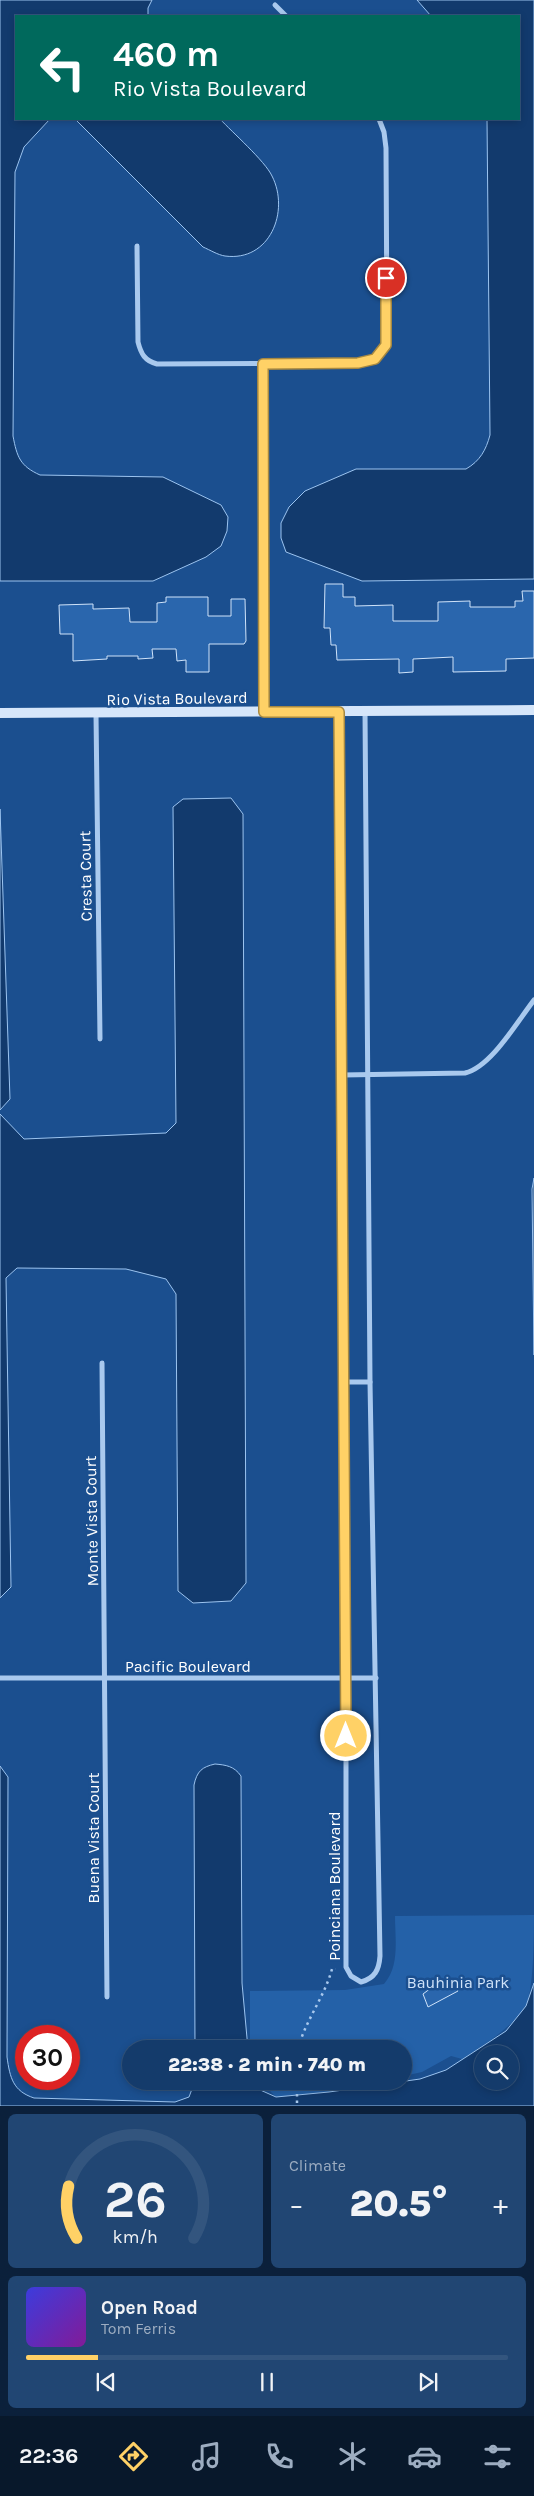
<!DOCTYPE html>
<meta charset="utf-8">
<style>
:root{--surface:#143b6b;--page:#214673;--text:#f1f3f6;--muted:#9dadc1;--line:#33557e;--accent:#ffd166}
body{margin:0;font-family:Karla,sans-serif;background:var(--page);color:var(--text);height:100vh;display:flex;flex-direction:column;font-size:19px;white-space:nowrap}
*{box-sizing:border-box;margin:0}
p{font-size:16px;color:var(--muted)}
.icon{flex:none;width:28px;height:28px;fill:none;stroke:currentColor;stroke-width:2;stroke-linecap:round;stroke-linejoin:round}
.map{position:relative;height:2106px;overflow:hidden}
.panel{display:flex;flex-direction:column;gap:8px;padding:8px;background:#0b203b;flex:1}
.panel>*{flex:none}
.banner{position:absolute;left:15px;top:15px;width:505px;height:105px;border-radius:0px;box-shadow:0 2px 8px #0003,0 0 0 1px var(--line);background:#00695c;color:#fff;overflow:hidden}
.tools{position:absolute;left:474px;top:2045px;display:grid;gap:10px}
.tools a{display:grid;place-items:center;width:45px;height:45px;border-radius:50%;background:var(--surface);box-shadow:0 2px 8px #0003,0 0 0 1px var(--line);font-size:25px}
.speed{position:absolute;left:15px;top:2025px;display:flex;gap:10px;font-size:25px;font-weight:700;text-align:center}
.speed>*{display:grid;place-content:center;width:65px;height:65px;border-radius:50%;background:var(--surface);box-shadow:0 2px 8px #0003,0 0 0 1px var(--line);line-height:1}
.speed .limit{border:8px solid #d22;background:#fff;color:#111}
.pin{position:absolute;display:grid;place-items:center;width:42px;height:42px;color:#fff;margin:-21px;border:2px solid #fff;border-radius:50%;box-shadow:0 1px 5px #0007}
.me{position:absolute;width:55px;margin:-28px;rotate:0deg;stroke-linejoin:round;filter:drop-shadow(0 0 4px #0008)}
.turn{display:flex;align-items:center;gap:18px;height:105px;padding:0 15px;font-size:22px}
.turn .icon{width:65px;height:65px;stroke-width:2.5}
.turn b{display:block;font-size:35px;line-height:42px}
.big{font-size:38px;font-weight:800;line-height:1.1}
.panel .card{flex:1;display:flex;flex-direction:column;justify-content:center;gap:8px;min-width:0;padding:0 18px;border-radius:8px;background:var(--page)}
.panel .dial{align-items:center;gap:0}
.dial svg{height:130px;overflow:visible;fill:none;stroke:var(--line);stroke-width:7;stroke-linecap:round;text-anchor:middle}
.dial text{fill:var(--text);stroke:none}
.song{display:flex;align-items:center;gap:15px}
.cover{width:60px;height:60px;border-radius:8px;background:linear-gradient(135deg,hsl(240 70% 55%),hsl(290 70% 35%))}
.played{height:5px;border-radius:2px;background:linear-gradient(90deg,var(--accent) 15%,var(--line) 15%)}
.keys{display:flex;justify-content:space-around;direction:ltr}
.heat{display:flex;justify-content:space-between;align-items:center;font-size:28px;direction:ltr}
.panel .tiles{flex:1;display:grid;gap:8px;grid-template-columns:1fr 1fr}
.card:last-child{grid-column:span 2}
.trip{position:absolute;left:122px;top:2040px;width:290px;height:50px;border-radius:25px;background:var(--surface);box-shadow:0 2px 8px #0003,0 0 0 1px var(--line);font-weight:800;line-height:50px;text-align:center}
.dock{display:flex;height:80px;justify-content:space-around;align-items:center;background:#08182b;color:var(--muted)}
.dock .icon{width:35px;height:35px}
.dock .on{color:var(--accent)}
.dock b{font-size:22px;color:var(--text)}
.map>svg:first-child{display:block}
.green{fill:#2461a8}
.water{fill:#123a6d;stroke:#9cc4f0;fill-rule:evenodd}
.building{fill:#2a66ad;stroke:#cfe3fa}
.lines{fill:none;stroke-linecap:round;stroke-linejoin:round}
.path{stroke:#a9c9ee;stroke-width:2.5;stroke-dasharray:2.5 4;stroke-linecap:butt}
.street{stroke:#a9c9ee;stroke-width:5}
.secondary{stroke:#d6e6fa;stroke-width:10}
.route-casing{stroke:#a68842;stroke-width:12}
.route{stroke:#ffd166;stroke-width:9}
.labels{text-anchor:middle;stroke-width:5;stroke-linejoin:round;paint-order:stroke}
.street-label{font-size:16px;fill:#fff;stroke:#1b4f8f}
.park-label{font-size:16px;fill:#cfe3fa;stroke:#1b4f8f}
</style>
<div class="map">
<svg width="534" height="2106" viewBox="0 0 534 2106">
<rect width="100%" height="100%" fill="#1b4f8f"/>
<!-- green -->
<g class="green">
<path d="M534,1915c0,19 0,78 -9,92 -15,22 -41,38 -63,52l-11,-3 -29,16 -18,4v-27h-154v-58l95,-1 39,-6c16,-18 11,-45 11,-68z"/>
<path d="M260,2081h119l-50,11 -53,5z"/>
</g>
<!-- water -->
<g class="water">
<path d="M0,0h152l-4,8v8h-132v103h34l-26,28 -9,25 -2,264c4,21 7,30 27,39l123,2 58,28 7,12 -1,14 -6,15 -15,11 -53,24h-153z"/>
<path d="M417,0h117v579l-172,2 -76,-29 -5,-14v-15l8,-16 16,-16 51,-22h110c14,-8 20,-19 24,-34l-3,-316h32v-103h-88z"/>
<path d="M75,119h145c12,13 45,42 52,57 18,35 -2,86 -47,80 -7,-1 -15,-6 -22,-9z"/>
<path d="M231,798l12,16 3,769 -15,18 -38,2 -15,-12 -2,-297 -10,-15 -40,-10 -109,-1 -11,10 5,309 -11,11v-484l24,25 142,-6 10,-10 -3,-316 10,-8z"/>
<path d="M0,809l10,290 -10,11z"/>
<path d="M534,1178v177l-2,-166z"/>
<path d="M215,1764c11,1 19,2 26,12l1,207 6,66h-53l-1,-264c3,-14 8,-18 21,-21z"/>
<path d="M0,1766l8,11 -1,280c3,21 6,34 27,41l141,4 14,-5 6,-16h59l4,8 18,8 53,-5 91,-13 26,-9 60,-39 20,-25 8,-23v123h-534zM482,2054h28v27h-28z"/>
</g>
<!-- building -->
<g class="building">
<path d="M325,584h18v13h12v9l38,-1v16h45v-19l32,-1v6h45v-6h8l-1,-10h12v67l-28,1v12l-53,1v-15l-40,2v13l-14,1v-14l-62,1 -1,-15h-5l-1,-17h-6z"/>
<path d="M166,597h42v19h23v-17h14l1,42 -2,3h-35v28h-23v-12l-9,1 -1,-12h-24l1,9 -15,1v-3h-31v3l-34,2v-27h-13l-1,-29 34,-1v5l36,-1 1,14h27v-19l9,-1z"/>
<path d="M450,1979l8,12 -30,16 -5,-13 12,-9z"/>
</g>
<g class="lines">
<!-- path -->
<g class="path">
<path d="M298,2049c7,-28 26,-51 34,-80h4"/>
<path d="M297,2081v25"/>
</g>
<!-- street -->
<g class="street">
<path d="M275,5l11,11"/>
<path d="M137,246l1,96c3,12 7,19 19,22l201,-1 17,-4 11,-14 1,-11 -1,-186 -2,-16 -5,-13"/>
<path d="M263,364l1,347"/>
<path d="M339,712l7,967v288l5,9 10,6c14,-4 18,-12 19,-26l-10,-574 -5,-671"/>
<path d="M96,714l4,325"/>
<path d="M342,1075l123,-2c26,-6 52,-51 69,-73"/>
<path d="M102,1363l5,634"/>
<path d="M344,1382h26"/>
<path d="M0,1678h376"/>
</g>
<!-- secondary -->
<path class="secondary" d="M0,713l534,-3"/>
</g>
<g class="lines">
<!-- route casing -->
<g class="route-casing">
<path id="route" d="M346,1736l-7,-1024h-75l-1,-348 95,-1 17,-4 11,-14v-67"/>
</g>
<!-- route -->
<use href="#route" class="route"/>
</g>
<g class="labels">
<!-- street labels -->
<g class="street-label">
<text transform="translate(177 698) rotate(-1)" y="6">Rio Vista Boulevard</text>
<text transform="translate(85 876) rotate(-91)" y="6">Cresta Court</text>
<text transform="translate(91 1521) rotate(-91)" y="6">Monte Vista Court</text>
<text x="188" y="1672">Pacific Boulevard</text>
<text transform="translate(93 1838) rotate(-90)" y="6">Buena Vista Court</text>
<text transform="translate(334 1886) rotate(-90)" y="6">Poinciana Boulevard</text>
</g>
<!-- park labels -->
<g class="park-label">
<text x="458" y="1988">Bauhinia Park</text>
</g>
</g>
</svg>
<div class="tools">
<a><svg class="icon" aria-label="search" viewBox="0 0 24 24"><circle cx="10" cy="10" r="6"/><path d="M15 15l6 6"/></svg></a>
</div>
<div class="speed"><div class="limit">30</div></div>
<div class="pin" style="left:386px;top:278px;background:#d93025"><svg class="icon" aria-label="arrive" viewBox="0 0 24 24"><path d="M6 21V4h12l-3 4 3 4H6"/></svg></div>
<svg class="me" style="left:346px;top:1736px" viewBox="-20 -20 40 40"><circle r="17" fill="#ffd166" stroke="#fff" stroke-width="3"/><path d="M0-11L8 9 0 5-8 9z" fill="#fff"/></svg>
<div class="trip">22:38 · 2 min · 740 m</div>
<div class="banner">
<div class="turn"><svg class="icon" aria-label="left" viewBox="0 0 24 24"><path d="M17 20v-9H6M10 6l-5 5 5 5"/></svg><div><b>460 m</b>Rio Vista Boulevard</div></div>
</div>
</div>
<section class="panel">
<div class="tiles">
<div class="card dial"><svg viewBox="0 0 100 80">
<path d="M14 69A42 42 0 1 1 86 69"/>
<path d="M14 69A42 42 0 0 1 9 37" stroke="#ffd166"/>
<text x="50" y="56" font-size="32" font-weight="700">26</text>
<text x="50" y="72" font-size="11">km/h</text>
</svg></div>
<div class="card"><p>Climate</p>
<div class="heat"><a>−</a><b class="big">20.5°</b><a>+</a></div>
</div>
<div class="card">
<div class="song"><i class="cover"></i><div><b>Open Road</b><p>Tom Ferris</p></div></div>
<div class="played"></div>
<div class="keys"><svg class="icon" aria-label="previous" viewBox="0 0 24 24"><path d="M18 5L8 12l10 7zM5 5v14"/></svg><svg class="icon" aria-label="pause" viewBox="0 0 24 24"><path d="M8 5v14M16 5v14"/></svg><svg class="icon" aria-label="next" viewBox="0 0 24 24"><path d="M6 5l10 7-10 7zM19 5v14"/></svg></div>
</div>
</div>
</section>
<nav class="dock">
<b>22:36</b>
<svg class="icon on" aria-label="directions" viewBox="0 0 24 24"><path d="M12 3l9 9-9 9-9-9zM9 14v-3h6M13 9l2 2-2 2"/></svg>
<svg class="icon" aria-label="music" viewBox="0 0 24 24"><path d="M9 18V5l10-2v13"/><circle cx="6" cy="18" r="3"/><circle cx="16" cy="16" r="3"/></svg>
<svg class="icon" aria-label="phone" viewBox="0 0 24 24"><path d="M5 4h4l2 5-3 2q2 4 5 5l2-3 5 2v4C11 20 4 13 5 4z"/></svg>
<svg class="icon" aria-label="climate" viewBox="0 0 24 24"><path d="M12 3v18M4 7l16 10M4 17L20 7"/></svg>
<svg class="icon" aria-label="car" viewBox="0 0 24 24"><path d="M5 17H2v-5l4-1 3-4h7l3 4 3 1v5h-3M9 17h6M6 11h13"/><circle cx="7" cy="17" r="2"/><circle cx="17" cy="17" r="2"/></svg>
<svg class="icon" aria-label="filters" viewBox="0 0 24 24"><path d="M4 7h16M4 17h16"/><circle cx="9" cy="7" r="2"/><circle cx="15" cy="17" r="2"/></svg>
</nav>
